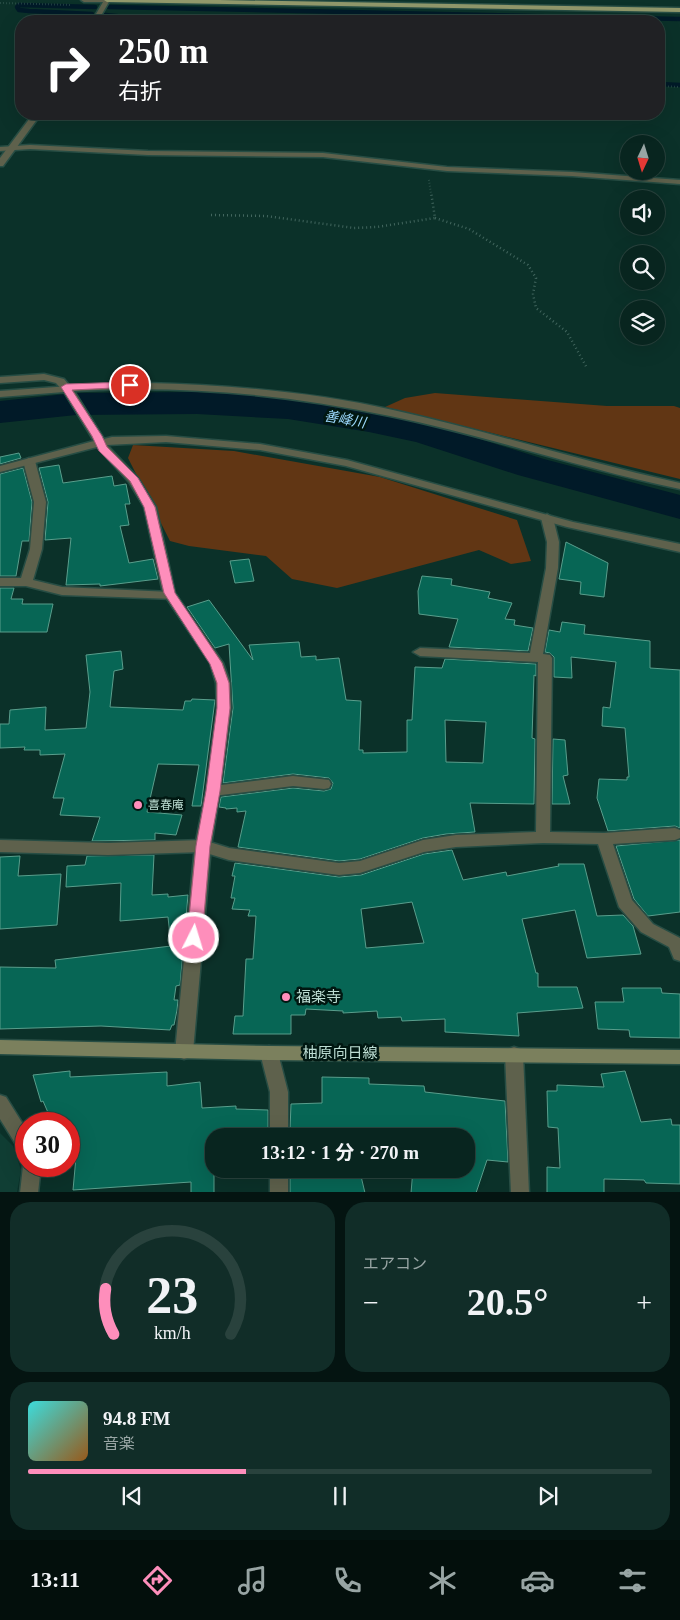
<!DOCTYPE html>
<html lang="ja">
<meta charset="utf-8">
<style>
:root{--surface:#08251f;--page:#112d28;--text:#f1f3f6;--muted:#98a5a4;--line:#29423d;--accent:#fe8ebb}
body{margin:0;font-family:"Times New Roman","Noto Sans JP",serif;background:var(--page);color:var(--text);height:100vh;display:flex;flex-direction:column;font-size:19px;white-space:nowrap}
*{box-sizing:border-box;margin:0}
p{font-size:16px;color:var(--muted)}
.icon{flex:none;width:28px;height:28px;fill:none;stroke:currentColor;stroke-width:2;stroke-linecap:round;stroke-linejoin:round}
.map{position:relative;height:1192px;overflow:hidden}
.sheet{display:flex;flex-direction:column;gap:10px;padding:10px;background:#041411;flex:1}
.sheet>*{flex:none}
.top-card{position:absolute;left:15px;top:15px;width:650px;height:105px;border-radius:20px;box-shadow:0 5px 20px #0002,0 0 0 1px var(--line);background:#202124;color:#fff;overflow:hidden}
.needle{width:32px;rotate:184deg}
.controls{position:absolute;left:620px;top:135px;display:grid;gap:10px}
.controls a{display:grid;place-items:center;width:45px;height:45px;border-radius:50%;background:var(--surface);box-shadow:0 5px 20px #0002,0 0 0 1px var(--line);font-size:25px}
.speed{position:absolute;left:15px;top:1112px;display:flex;gap:10px;font-size:25px;font-weight:700;text-align:center}
.speed>*{display:grid;place-content:center;width:65px;height:65px;border-radius:50%;background:var(--surface);box-shadow:0 5px 20px #0002,0 0 0 1px var(--line);line-height:1}
.speed .limit{border:8px solid #d22;background:#fff;color:#111}
.pin{position:absolute;display:grid;place-items:center;width:42px;height:42px;color:#fff;margin:-21px;border:2px solid #fff;border-radius:50%;box-shadow:0 1px 5px #0007}
.me{position:absolute;width:55px;margin:-28px;rotate:5deg;stroke-linejoin:round;filter:drop-shadow(0 0 4px #0008)}
.turn{display:flex;align-items:center;gap:18px;height:105px;padding:0 20px;font-size:22px}
.turn .icon{width:65px;height:65px;stroke-width:2.5}
.turn b{display:block;font-size:35px;line-height:42px}
.big{font-size:38px;font-weight:700;line-height:1.1}
.sheet .card{flex:1;display:flex;flex-direction:column;justify-content:center;gap:8px;min-width:0;padding:0 18px;border-radius:20px;background:var(--page)}
.sheet .dial{align-items:center;gap:0}
.dial svg{height:130px;overflow:visible;fill:none;stroke:var(--line);stroke-width:7;stroke-linecap:round;text-anchor:middle}
.dial text{fill:var(--text);stroke:none}
.song{display:flex;align-items:center;gap:15px}
.cover{width:60px;height:60px;border-radius:8px;background:linear-gradient(135deg,hsl(180 70% 55%),hsl(30 70% 35%))}
.played{height:5px;border-radius:2px;background:linear-gradient(90deg,var(--accent) 35%,var(--line) 35%)}
.keys{display:flex;justify-content:space-around;direction:ltr}
.heat{display:flex;justify-content:space-between;align-items:center;font-size:28px;direction:ltr}
.sheet .tiles{flex:1;display:grid;gap:10px;grid-template-columns:1fr 1fr}
.card:last-child{grid-column:span 2}
.trip{position:absolute;left:205px;top:1128px;width:270px;height:50px;border-radius:20px;background:var(--surface);box-shadow:0 5px 20px #0002,0 0 0 1px var(--line);font-weight:700;line-height:50px;text-align:center}
.tab-bar{display:flex;height:80px;justify-content:space-around;align-items:center;background:#030f0c;color:var(--muted)}
.tab-bar .icon{width:35px;height:35px}
.tab-bar .active{color:var(--accent)}
.tab-bar b{font-size:22px;color:var(--text)}
.map>svg:first-child{display:block}
.built{fill:#103e34}
.green{fill:#613614}
.lines{fill:none;stroke-linecap:round;stroke-linejoin:round}
.stream{stroke:#011a28;stroke-width:4.5}
.river{fill:#011a28;fill-rule:evenodd}
.building{fill:#076655;stroke:#599e8c;fill-rule:evenodd}
.service-casing{stroke:#274d44;stroke-width:3}
.minor-casing{stroke:#274d44;stroke-width:3}
.tertiary-casing{stroke:#274d44;stroke-width:3}
.secondary-casing{stroke:#274d44;stroke-width:3}
.primary-casing{stroke:#274d44;stroke-width:3}
.path-far1{stroke:#42665e;stroke-width:2;stroke-dasharray:0.5 2.5;stroke-linecap:butt}
.path{stroke:#42665e;stroke-width:2.5;stroke-dasharray:1 3;stroke-linecap:butt}
.service{fill:#5e614c;fill-rule:evenodd}
.minor{fill:#5e614c;fill-rule:evenodd}
.tertiary{fill:#5e614c;fill-rule:evenodd}
.secondary{fill:#7b805d;fill-rule:evenodd}
.primary{fill:#91986b;fill-rule:evenodd}
.route{fill:#fe8ebb;stroke:#a55c7a}
.poi-dot{fill:#fe8ebb;stroke:#001711;stroke-width:2}
.labels{text-anchor:middle;stroke-width:5;stroke-linejoin:round;paint-order:stroke}
.poi-label{font-size:12px;fill:#bcddd3;stroke:#001711;text-anchor:start}
.water-label{font-size:14px;font-style:italic;fill:#9cd9fe;stroke:#001711}
.near-poi-label{font-size:15px;fill:#bcddd3;stroke:#001711;text-anchor:start}
.near-street-label{font-size:15px;fill:#bcddd3;stroke:#001711}
</style>
<div class="map">
<svg width="680" height="1193" viewBox="0 0 680 1193">
<rect width="100%" height="100%" fill="#0b3129"/>
<!-- built -->
<path class="built" d="M0,1133l13,13 8,24 -4,22h-17z"/>
<!-- green -->
<g class="green">
<path d="M435,393l172,13h67l6,2v71l-295,-72 20,-9z"/>
<path d="M133,445l101,6 146,26 137,43 14,41 -20,3 -32,-14 -142,38 -45,-9 -26,-23 -77,-10 -19,-5 -42,-83z"/>
</g>
<g class="lines">
<!-- stream -->
<g class="stream">
<path d="M109,7l571,12"/>
<path d="M92,14l-63,-3 -10,-1 -2,-3 2,-2 76,2"/>
<path d="M105,15l64,6 22,-2 8,2"/>
<path d="M659,84l21,1"/>
</g>
<!-- river -->
<path class="river" d="M197,392l91,5 81,13 56,12 119,37 136,36v24l-162,-44 -102,-33 -47,-10 -81,-13 -91,-5 -121,1 -76,8v-22l76,-8z"/>
</g>
<!-- building -->
<g class="building">
<path d="M19,453l2,5 -21,6v-7z"/>
<path d="M59,465l4,18 49,-7 2,10 12,-2 4,20h-5l4,21 -9,1 9,37 24,-4 5,20 -58,7v-2l-34,1 5,-47 -26,2 3,-38 -9,-34z"/>
<path d="M23,468l9,34 -3,39h-7l-6,35h-16v-102z"/>
<path d="M566,542l42,21 -4,34 -24,-3 1,-12 -22,-3z"/>
<path d="M249,559l5,22 -19,2 -5,-22z"/>
<path d="M422,576l30,3 -1,6 39,7 -2,6 24,5 -7,16 10,1 -1,5 19,3 -5,23 -79,-4 9,-28 -39,-5 -1,-23z"/>
<path d="M0,588h14l-3,11h12l-1,5h31l-6,28h-47z"/>
<path d="M209,600l44,60 -4,-15 50,-3 2,15 15,-1v4l23,-2 7,42 15,1 -2,49h4v3l44,-1v-32h5l3,-53 27,1 3,-9 91,5v12l-2,-1 -2,63 3,1 -1,65 -64,-1 5,29 -29,2 -23,4 -63,21 -21,2 -101,-14 8,-36 -9,1v-4l-11,1v-1l-7,-1 2,-10 72,-9 31,3 7,-2 2,-6 -4,-5 -36,-4 -70,9 10,-75 -4,-64 -14,4 -28,-41zM445,720l41,2 -3,41 -37,-1z"/>
<path d="M562,622l23,3 -1,9 66,7v27l30,2v158l-5,-2 -67,5 -11,-33 2,-19 28,1v-3h2l-4,-49 -23,-2 1,-19 7,1 6,-46 -45,-5 1,21 -18,-1v-20l-4,-4 -5,-1 4,-22 11,2z"/>
<path d="M121,651l2,18 -9,2 -4,36 73,3 2,-9h6l1,-2 23,1 -14,106h-9l7,-41 -41,-1 -11,48 35,3 -6,20 -21,-2v7l-63,1 8,-24 -40,-2 4,-17h-11l12,-44 -25,1v-5h-16l1,-3 -25,1v-24h9l1,-14 36,-3 -1,23 41,-2 4,-36 -4,-37z"/>
<path d="M553,739l12,1 3,35 -5,1 7,28h-18z"/>
<path d="M680,840v72l-32,4 -14,-17 -18,-53z"/>
<path d="M452,850l11,30 43,-8 1,4 52,-10 -1,-2h26l13,52 26,-1 10,11 8,28 -54,4 -12,-48 -53,9 14,54h2v14h39l6,21 -66,5 2,23 -74,-4v-13l-43,2 -1,-4 -23,1 -1,-7 -34,2v-2l-37,-2 -1,6h-14v19h-58l2,-18h8l3,-57h7l3,-43h-8l2,-6 -18,-1 3,-11h-4l4,-22h-3l3,-13 104,14 22,-2 63,-21zM412,902l12,41 -58,5 -5,-39z"/>
<path d="M154,855l-2,40 16,-1v3l20,-2 -8,90 -4,1 -2,14h4l-1,10 -3,15h-2l-2,5 -69,-4 -101,3v-62l56,1 -1,-8 116,-14 -3,-29 -48,4 1,-38 -55,4 1,-21 18,-1 2,-9z"/>
<path d="M20,856l-2,20 43,-2 -4,51 -57,4v-72z"/>
<path d="M622,988h39l1,5 18,1v44l-50,-1 -1,-7 -31,-1 -3,-27h29z"/>
<path d="M70,1071v6l97,-5v14l33,-4 2,26 34,-2v3l32,1v20h-4v6h-50v57h-23v-11l-118,8 4,-44 -8,1v-23h-16l-10,-23 -2,1 -8,-27z"/>
<path d="M625,1071l16,51 30,-3 1,6h8v59l-34,-1 -2,-3 -40,-1v14h-57v-26l13,1 -2,-40 -10,-1 -1,-36h10v-6l47,2 -3,-13z"/>
<path d="M322,1077l47,1v6l55,2 1,6 80,9 3,61 -21,-2 -11,33h-65l2,-24h53v-33h-51v-3l-125,-3 1,-26 31,-1z"/>
<path d="M330,1169v6l30,-3 5,21h-75v-15h4v-7z"/>
</g>
<g class="lines">
<!-- service casing -->
<g class="service-casing">
<g id="service">
<path d="M44,374l20,5 9,11 -1,2h-8l-8,-9 -12,-3 -44,3v-6z"/>
<path d="M29,458l6,3 11,41 -4,47 -9,31 29,7 109,5 6,4 -2,3 -113,-4 -36,-9h-26v-8h21l9,-29 4,-47 -11,-41z"/>
<path d="M547,514l6,4 6,24 -1,26 -15,86 7,1 2,3 -2,174 54,1 71,-5 5,2v8l-5,2 -62,4 19,56 21,24 27,14v23l-6,-2 -5,-12 -28,-15 -22,-25 -21,-63 -55,-1 -87,4 -32,5 -64,21 -21,2 -110,-15 -26,-8 -95,3 -108,-3v-12l108,3 95,-3 26,8 110,15 21,-2 63,-21 33,-5 80,-3 2,-170 -118,-6 -7,-4 7,-4 110,5 16,-85 1,-26 -6,-24z"/>
<path d="M293,776l36,4 2,4 -2,4 -5,1 -31,-3 -80,10 -5,-1 -2,-4 2,-4 5,-1z"/>
<path d="M269,1046l6,2 3,5 10,39v44h-18v-44l-10,-39 3,-5z"/>
<path d="M514,1047l6,2 3,5 6,139h-18l-6,-139 3,-5z"/>
<rect x="270" y="1169" width="18" height="24"/>
</g>
</g>
<!-- minor casing -->
<g class="minor-casing">
<g id="minor">
<path d="M30,145l118,6 175,2 124,14 125,5 108,8v4l-108,-8 -125,-5 -124,-14 -175,-2 -118,-6 -30,2v-4z"/>
<path d="M147,383c83,2 165,9 246,27 96,21 190,52 287,73v6c-98,-20 -192,-53 -290,-73 -104,-22 -210,-31 -316,-25l30,48 8,-2 54,-1 94,8 87,16 226,62 107,22v8l-113,-25 -221,-61 -86,-16 -94,-8 -59,3 31,33 18,29 19,86 48,70 7,20 1,25 -11,83 -9,55 -18,206 -3,5 -6,2 -6,-2 -3,-5 20,-206 11,-55 11,-83 -1,-25 -6,-20 -47,-70 -19,-86 -15,-25 -32,-35 -97,25v-6l94,-25 -30,-49 -64,5v-6l98,-7z"/>
<path d="M0,1095l6,2 20,32v24l-6,-2 -20,-32z"/>
<path d="M26,1160v6h15l-3,27h-18l3,-27z"/>
</g>
</g>
<!-- tertiary casing -->
<g class="tertiary-casing">
<g id="tertiary">
<path d="M81,0h29l-12,21h-6l11,-19h-19z"/>
<path d="M33,114h8l-38,52h-3v-8z"/>
</g>
</g>
<!-- secondary casing -->
<g class="secondary-casing">
<path id="secondary" d="M0,1040l269,6 411,4v14l-411,-4 -269,-6z"/>
</g>
<!-- primary casing -->
<g class="primary-casing">
<path id="primary" d="M104,0h115l461,8v4l-573,-10z"/>
</g>
<!-- path-far1 -->
<g class="path-far1">
<path d="M0,3l72,2"/>
<path d="M659,86l21,1"/>
<path d="M429,180l2,14"/>
</g>
<!-- path -->
<g class="path">
<path d="M211,215l55,1 88,12 23,-1 58,-9 -4,-26"/>
<path d="M435,218l34,11 59,36 8,13 -3,16 3,14 31,24 20,36"/>
</g>
<!-- service -->
<use href="#service" class="service"/>
<!-- minor -->
<use href="#minor" class="minor"/>
<!-- tertiary -->
<use href="#tertiary" class="tertiary"/>
<!-- secondary -->
<use href="#secondary" class="secondary"/>
<!-- primary -->
<use href="#primary" class="primary"/>
</g>
<!-- route -->
<path class="route" d="M130,382l4,1v4l-62,3 30,46 5,11 31,31 17,29 20,86 47,70 7,20 1,25 -10,83 -10,55 -8,92 -3,5 -5,1 -5,-1 -2,-5 9,-92 10,-55 11,-83v-25l-7,-19 -46,-71 -20,-86 -14,-26 -31,-30 -7,-15 -31,-49 5,-3z"/>
<!-- markers -->
<g class="poi-dot">
<circle cx="138" cy="805" r="5"/>
<circle cx="286" cy="997" r="5"/>
</g>
<g class="labels">
<!-- poi labels -->
<g class="poi-label">
<text x="148" y="809">喜春庵</text>
</g>
<!-- water labels -->
<g class="water-label">
<text transform="translate(345 419) rotate(10)" y="5">善峰川</text>
</g>
<!-- near-poi labels -->
<g class="near-poi-label">
<text x="296" y="1002">福楽寺</text>
</g>
<!-- near-street labels -->
<g class="near-street-label">
<text x="340" y="1058">柚原向日線</text>
</g>
</g>
</svg>
<div class="controls">
<a><svg class="needle" viewBox="-14 -14 28 28"><path d="M0-13l5 13h-10z" fill="#e53935"/><path d="M0 13l5-13h-10z" fill="#98a5a4"/></svg></a>
<a><svg class="icon" aria-label="sound" viewBox="0 0 24 24"><path d="M4 9h4l5-4v14l-5-4H4zM17 9q2 3 0 6"/></svg></a>
<a><svg class="icon" aria-label="search" viewBox="0 0 24 24"><circle cx="10" cy="10" r="6"/><path d="M15 15l6 6"/></svg></a>
<a><svg class="icon" aria-label="layers" viewBox="0 0 24 24"><path d="M12 4l9 5-9 5-9-5zM3 14l9 5 9-5"/></svg></a>
</div>
<div class="speed"><div class="limit">30</div></div>
<div class="pin" style="left:130px;top:385px;background:#d93025"><svg class="icon" aria-label="arrive" viewBox="0 0 24 24"><path d="M6 21V4h12l-3 4 3 4H6"/></svg></div>
<svg class="me" style="left:194px;top:938px" viewBox="-20 -20 40 40"><circle r="17" fill="#fe8ebb" stroke="#fff" stroke-width="3"/><path d="M0-11L8 9 0 5-8 9z" fill="#fff"/></svg>
<div class="trip">13:12 · 1 分 · 270 m</div>
<div class="top-card">
<div class="turn"><svg class="icon" aria-label="right" viewBox="0 0 24 24"><path d="M7 20v-9h11M14 6l5 5-5 5"/></svg><div><b>250 m</b>右折</div></div>
</div>
</div>
<section class="sheet">
<div class="tiles">
<div class="card dial"><svg viewBox="0 0 100 80">
<path d="M14 69A42 42 0 1 1 86 69"/>
<path d="M14 69A42 42 0 0 1 9 41" stroke="#fe8ebb"/>
<text x="50" y="56" font-size="32" font-weight="700">23</text>
<text x="50" y="72" font-size="11">km/h</text>
</svg></div>
<div class="card"><p>エアコン</p>
<div class="heat"><a>−</a><b class="big">20.5°</b><a>+</a></div>
</div>
<div class="card">
<div class="song"><i class="cover"></i><div><b>94.8 FM</b><p>音楽</p></div></div>
<div class="played"></div>
<div class="keys"><svg class="icon" aria-label="previous" viewBox="0 0 24 24"><path d="M18 5L8 12l10 7zM5 5v14"/></svg><svg class="icon" aria-label="pause" viewBox="0 0 24 24"><path d="M8 5v14M16 5v14"/></svg><svg class="icon" aria-label="next" viewBox="0 0 24 24"><path d="M6 5l10 7-10 7zM19 5v14"/></svg></div>
</div>
</div>
</section>
<nav class="tab-bar">
<b>13:11</b>
<svg class="icon active" aria-label="directions" viewBox="0 0 24 24"><path d="M12 3l9 9-9 9-9-9zM9 14v-3h6M13 9l2 2-2 2"/></svg>
<svg class="icon" aria-label="music" viewBox="0 0 24 24"><path d="M9 18V5l10-2v13"/><circle cx="6" cy="18" r="3"/><circle cx="16" cy="16" r="3"/></svg>
<svg class="icon" aria-label="phone" viewBox="0 0 24 24"><path d="M5 4h4l2 5-3 2q2 4 5 5l2-3 5 2v4C11 20 4 13 5 4z"/></svg>
<svg class="icon" aria-label="climate" viewBox="0 0 24 24"><path d="M12 3v18M4 7l16 10M4 17L20 7"/></svg>
<svg class="icon" aria-label="car" viewBox="0 0 24 24"><path d="M5 17H2v-5l4-1 3-4h7l3 4 3 1v5h-3M9 17h6M6 11h13"/><circle cx="7" cy="17" r="2"/><circle cx="17" cy="17" r="2"/></svg>
<svg class="icon" aria-label="filters" viewBox="0 0 24 24"><path d="M4 7h16M4 17h16"/><circle cx="9" cy="7" r="2"/><circle cx="15" cy="17" r="2"/></svg>
</nav>
